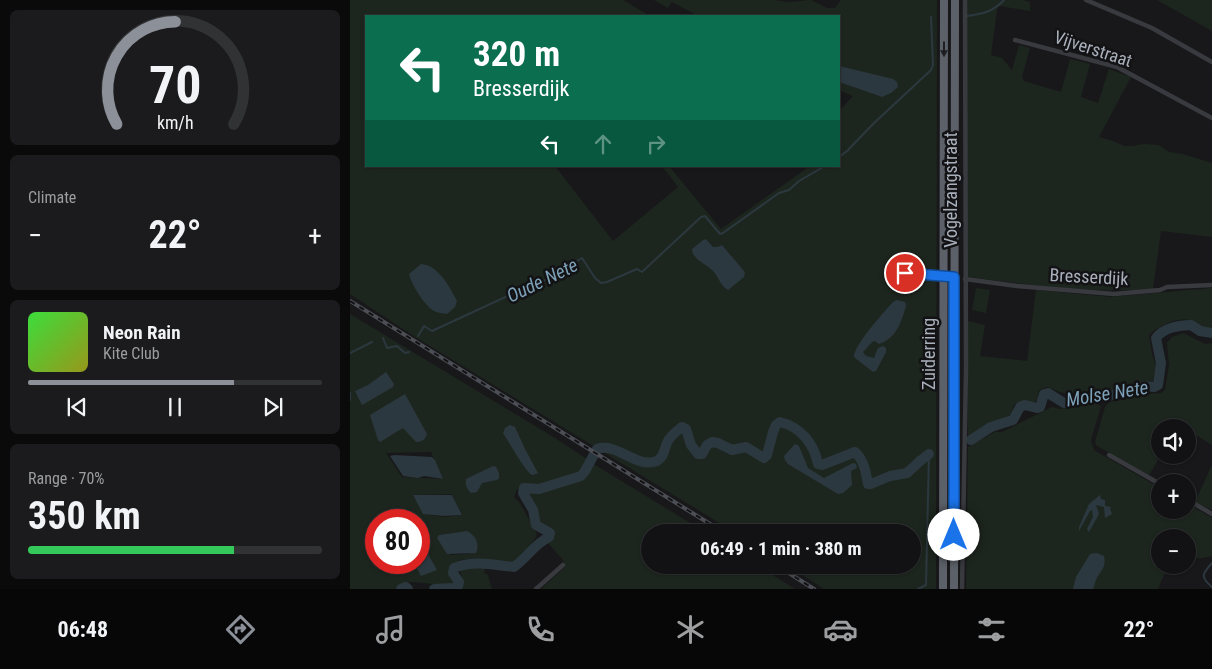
<!DOCTYPE html>
<meta charset="utf-8">
<style>
:root{--surface:#121214;--page:#1b1b1d;--text:#f1f3f6;--muted:#9c9ea0;--line:#313234;--accent:#8c9099}
body{margin:0;font-family:"Roboto Condensed",sans-serif;background:var(--page);color:var(--text);height:100vh;display:flex;flex-direction:column;font-size:19px;white-space:nowrap}
*{box-sizing:border-box;margin:0}
p{font-size:16px;color:var(--muted)}
.icon{flex:none;width:28px;height:28px;fill:none;stroke:currentColor;stroke-width:2;stroke-linecap:round;stroke-linejoin:round}
.map{position:relative;flex:1;overflow:hidden}
.details{display:flex;flex-direction:column;gap:10px;padding:10px;background:#0a0a0b;width:350px}
.details>*{flex:none}
.hud{position:absolute;left:15px;top:15px;width:475px;height:152px;border-radius:0px;box-shadow:0 1px 4px #0004,0 0 0 1px var(--line);background:#0b6e4f;color:#fff;overflow:hidden}
.buttons{position:absolute;left:801px;top:419px;display:grid;gap:10px}
.buttons a{display:grid;place-items:center;width:45px;height:45px;border-radius:50%;background:var(--surface);box-shadow:0 1px 4px #0004,0 0 0 1px var(--line);font-size:25px}
.speed{position:absolute;left:15px;top:509px;display:flex;gap:10px;font-size:25px;font-weight:700;text-align:center}
.speed>*{display:grid;place-content:center;width:65px;height:65px;border-radius:50%;background:var(--surface);box-shadow:0 1px 4px #0004,0 0 0 1px var(--line);line-height:1}
.speed .limit{border:8px solid #d22;background:#fff;color:#111}
.pin{position:absolute;display:grid;place-items:center;width:42px;height:42px;color:#fff;margin:-21px;border:2px solid #fff;border-radius:50%;box-shadow:0 1px 5px #0007}
.me{position:absolute;width:55px;margin:-28px;rotate:0deg;stroke-linejoin:round;filter:drop-shadow(0 0 4px #0008)}
.turn{display:flex;align-items:center;gap:18px;height:105px;padding:0 25px;font-size:22px}
.turn .icon{width:65px;height:65px;stroke-width:2.5}
.turn b{display:block;font-size:35px;line-height:42px}
.lanes{display:flex;align-items:center;height:48px;padding:0 25px;background:#0003;justify-content:center;gap:25px;direction:ltr}
.lanes .off{opacity:.35}
.big{font-size:38px;font-weight:700;line-height:1.1}
.details .card{flex:1;display:flex;flex-direction:column;justify-content:center;gap:8px;min-width:0;padding:0 18px;border-radius:8px;background:var(--page)}
.details .dial{align-items:center;gap:0}
.dial svg{height:130px;overflow:visible;fill:none;stroke:var(--line);stroke-width:7;stroke-linecap:round;text-anchor:middle}
.dial text{fill:var(--text);stroke:none}
.song{display:flex;align-items:center;gap:15px}
.cover{width:60px;height:60px;border-radius:8px;background:linear-gradient(135deg,hsl(120 70% 55%),hsl(60 70% 35%))}
.played{height:5px;border-radius:2px;background:linear-gradient(90deg,var(--accent) 70%,var(--line) 70%)}
.keys{display:flex;justify-content:space-around;direction:ltr}
.heat{display:flex;justify-content:space-between;align-items:center;font-size:28px;direction:ltr}
.charge{height:8px;border-radius:4px;background:linear-gradient(90deg,#34c759 70%,var(--line) 0)}
.trip{position:absolute;left:291px;top:524px;width:280px;height:50px;border-radius:25px;background:var(--surface);box-shadow:0 1px 4px #0004,0 0 0 1px var(--line);font-weight:700;line-height:50px;text-align:center}
.tab-bar{display:flex;height:80px;justify-content:space-around;align-items:center;background:#070708;color:var(--muted)}
.tab-bar .icon{width:35px;height:35px}
.tab-bar .on{color:var(--accent)}
.tab-bar b{font-size:22px;color:var(--text)}
main{display:flex;flex:1;min-height:0}
.map>svg:first-child{display:block}
.green{fill:#1d261e;fill-rule:evenodd}
.water{fill:#2c383f}
.lines{fill:none;stroke-linecap:round;stroke-linejoin:round}
.stream{stroke:#2c383f;stroke-width:2}
.river{stroke:#2c383f;stroke-width:10}
.minor{stroke:#383a3f;stroke-width:4.5}
.trunk{stroke:#5c6068;stroke-width:8}
.rail-casing{stroke:#4b4e55;stroke-width:4}
.rail{stroke:#131315;stroke-width:2;stroke-dasharray:5.5;stroke-linecap:butt}
.oneway{fill:#1e1f21}
.route-casing{stroke:#114b97;stroke-width:12}
.route{stroke:#1a73e8;stroke-width:9}
.labels{text-anchor:middle;stroke-width:5;stroke-linejoin:round;paint-order:stroke}
.street-label{font-size:18px;fill:#a9b0bb;stroke:#131315}
.water-label{font-size:19px;font-style:italic;fill:#7da1b8;stroke:#131315}
</style>
<main>
<section class="details">
<div class="card dial"><svg viewBox="0 0 100 80">
<path d="M14 69A42 42 0 1 1 86 69"/>
<path d="M14 69A42 42 0 0 1 50 6" stroke="#8c9099"/>
<text x="50" y="56" font-size="32" font-weight="700">70</text>
<text x="50" y="72" font-size="11">km/h</text>
</svg></div>
<div class="card"><p>Climate</p>
<div class="heat"><a>−</a><b class="big">22°</b><a>+</a></div>
</div>
<div class="card">
<div class="song"><i class="cover"></i><div><b>Neon Rain</b><p>Kite Club</p></div></div>
<div class="played"></div>
<div class="keys"><svg class="icon" aria-label="previous" viewBox="0 0 24 24"><path d="M18 5L8 12l10 7zM5 5v14"/></svg><svg class="icon" aria-label="pause" viewBox="0 0 24 24"><path d="M8 5v14M16 5v14"/></svg><svg class="icon" aria-label="next" viewBox="0 0 24 24"><path d="M6 5l10 7-10 7zM19 5v14"/></svg></div>
</div>
<div class="card"><p>Range · 70%</p><b class="big">350 km</b><div class="charge"></div></div>
</section>
<div class="map">
<svg width="862" height="589" viewBox="0 0 862 589">
<rect width="100%" height="100%" fill="#18181a"/>
<!-- green -->
<g class="green">
<path d="M0,0h273l27,16h-284v150h189l58,75 65,-54 -16,-21h7l52,63 89,-63h29v-58l2,1 12,-13 -14,-6v-8l43,15 -43,-31v-50h-141l-26,-14 -4,6 -14,-8h120l14,2 23,-2 16,8h8l6,-8h96l-1,589h-112l-37,-24h125v-33h-178l-322,-197 -62,-41zM356,239l7,8h4l5,-2 23,27 -21,16 -10,-17 -19,-14 -3,-8 11,-9z"/>
<path d="M617,0h56l7,2v9l-31,-5 -2,4 -6,45 11,3 10,12 7,-25 11,3 -8,29 2,4 37,11 9,-33 20,5 -9,33 17,6 11,-34 22,8 -32,60 11,3 15,6h8l10,-2 16,1 10,7 14,2 29,9v74l-51,-6 -8,58c-61,5 -123,-4 -184,-12l-2,-2z"/>
<path d="M807,0h55v31z"/>
<path d="M626,288l14,2 -4,23 -14,-3z"/>
<path d="M862,288v40c-11,1 -10,-2 -18,-6 -14,-8 -35,4 -45,13l3,19 4,11 -3,16h-8l-7,4 -15,4 -19,3 -38,2 -19,-7 -8,3 -2,9 -3,4 -11,-1 -6,1 -4,3 -2,8 -6,5 -11,2 -26,16v-116l17,4 -5,31 47,5 9,-71 75,7z"/>
<path d="M0,314l205,124 32,21 -4,10 -9,6 -28,9 -23,2 -6,4 -3,7 6,6 17,31c-2,8 -17,20 -22,28 -14,1 -65,-13 -66,10 0,4 3,6 5,10l-2,2c-18,4 -45,-9 -57,5h-45zM81,452l12,27 -41,-2 -16,-24zM102,494l10,21 -18,2 -20,-3 -11,-19zM26,520h43v42h-43zM117,531l2,23 -19,1 -11,-20z"/>
<path d="M833,333l22,11 7,-1v102l-24,-15v-2l-8,-3 -2,2 -18,1v27h1l-12,20 -52,-29 -2,-4 10,-35 5,-5 34,-8 17,-1 4,-3 4,-25 -2,-22 5,-6z"/>
<path d="M747,403l4,3 -10,34 3,10 66,38v22h28v-6l24,14v38l-10,2h-14v-20h-28v27h8l-10,24h-192l2,-142 27,-15h7l50,-25 8,2z"/>
<path d="M242,463l113,69h-55v33h107l38,24h-254l24,-22 -2,-7 -15,-17 4,-6 -2,-2 2,-3 -14,-10 -1,-9 -11,-19 3,-2 13,-1 34,-11 7,-4z"/>
<path d="M862,465v45l-17,-8z"/>
<path d="M117,567l18,2 -1,4 4,2 4,14h-33l4,-7 -3,-11z"/>
</g>
<!-- water -->
<g class="water">
<path d="M489,66l54,13 4,3 1,5 -7,6 -9,4 -43,-15z"/>
<path d="M356,239l7,8h4l5,-2 23,27 -1,5 -16,13c-8,-4 -9,-13 -15,-19 -6,-7 -21,-11 -21,-22l11,-9z"/>
<path d="M71,264c17,1 29,23 36,37l-2,6 -8,7c-5,-1 -9,-1 -13,-3 -9,-5 -23,-27 -25,-37z"/>
<path d="M547,300l8,2 1,4c-5,16 -9,32 -27,38l-4,-3 -3,1 -9,10 3,4 8,2 4,-10 5,-2 3,2v4l-10,19 -3,1 -19,-15c-1,-11 30,-45 39,-55z"/>
<path d="M36,372l8,12 -1,3 -31,18 -7,-14 13,-6z"/>
<path d="M55,394l22,40c-2,6 -5,8 -11,8l-13,-14 -23,14 -2,-2 -8,-25z"/>
<path d="M160,425l5,2 10,22 13,24 -5,2 -3,-1c-11,-13 -18,-27 -27,-41l2,-5z"/>
<path d="M445,444l4,2 9,22 16,10 29,-15 3,1 1,4 -6,3 1,14 -9,8 -5,1 -50,-30 -3,-4 -1,-4z"/>
<path d="M44,455l38,2 3,3 8,19 -19,-3 -6,2 -15,-2 -13,-20z"/>
<path d="M143,466l3,1 3,6v5l-2,2 -15,3 -5,9 -6,1c-4,-4 -6,-8 -5,-14z"/>
<path d="M63,495h39l10,20 -18,1 -21,-2z"/>
<path d="M750,495l1,4 4,1v6l6,1 -1,2 2,5 -7,4 -1,-11 -8,-2 3,9 -10,18 -2,-3 6,-12 -1,-7 -2,1 -11,20v-4l10,-23z"/>
<path d="M117,531c9,5 13,13 9,22l-29,1 -10,-16 2,-3z"/>
<path d="M69,538l18,32 -16,6 -7,-13 5,-1z"/>
<path d="M747,553l7,3c2,10 -1,12 -6,20 -3,4 -3,9 -5,13h-20l3,-12 14,-23z"/>
</g>
<g class="lines">
<!-- stream -->
<g class="stream">
<path d="M617,16c15,-2 26,-4 37,-16"/>
<path d="M489,157l8,-6 26,-27 58,-54 2,-5 -2,-48"/>
<path d="M68,336l6,-10 8,5 95,-44 21,-8 34,-21 13,20 6,5 6,-1 30,-13 5,3 59,-55 4,-1 15,18 3,-1 56,-40 10,-3 10,-9 26,-15"/>
<path d="M33,338l4,10 10,-2 8,7 4,-1"/>
<path d="M0,353l22,-11"/>
<path d="M0,393v7"/>
<path d="M862,563c-10,11 -12,14 0,24"/>
<path d="M568,589l8,-4 3,-131"/>
</g>
<!-- river -->
<g class="river">
<path d="M621,440l20,-13 22,-7 7,-13 5,-2 12,3 3,-1 4,-13 4,-1 16,10 45,-7 35,-10 10,1 4,-2 3,-22 -5,-25c7,-10 23,-13 35,-13l9,6 12,2"/>
<path d="M51,589l5,-2 2,2"/>
<path d="M84,589l20,-1 4,-2 1,-4 -6,-9 1,-5c19,-8 40,-3 60,-1 14,-10 19,-22 35,-30l1,-4 -14,-8 -3,-15 -10,-17 1,-5 15,1 42,-13 4,-5 12,-22c21,-7 38,20 60,12 8,-4 7,-14 11,-20 3,-6 9,-10 14,-14l4,2 5,16 7,9h4l5,-9 5,-3 6,1 14,7 14,-3 18,11 3,-3 6,-23 3,-7 4,-3c21,5 34,22 38,42l4,1 33,-13c9,8 11,21 13,32h3l19,-8 17,-3 13,-12 9,-7"/>
</g>
<!-- minor -->
<g class="minor">
<path d="M736,0l66,28 60,34"/>
<path d="M665,40l102,27 95,51"/>
<path d="M555,273l49,4"/>
<path d="M615,279l52,7 97,8 46,-4 7,-3 45,-2"/>
<path d="M759,455l51,29"/>
<path d="M838,500l24,14"/>
<path d="M186,589l27,-24"/>
<path d="M612,589l4,-220 -1,-369"/>
</g>
<!-- trunk -->
<g class="trunk">
<path d="M593,589l1,-589"/>
<path d="M604,589l1,-589"/>
</g>
<!-- rail casing -->
<g class="rail-casing">
<g id="rail">
<path d="M0,301l373,231"/>
<path d="M426,565l38,24"/>
</g>
</g>
<!-- rail -->
<use href="#rail" class="rail"/>
</g>
<!-- one-way arrows -->
<defs><path id="oneway-solid" d="M-6-.8H1V-3.2L6.5 0L1 3.2V.8H-6Z" transform="scale(1.25)"/></defs>
<use class="oneway" href="#oneway-solid" transform="translate(594 49) rotate(90)"/>
<g class="lines">
<!-- route casing -->
<g class="route-casing">
<path id="route" d="M555,273l49,4v258"/>
</g>
<!-- route -->
<use href="#route" class="route"/>
</g>
<g class="labels">
<!-- street labels -->
<g class="street-label">
<text transform="translate(743 49) rotate(18)" y="6">Vijverstraat</text>
<text transform="translate(601 190) rotate(-90)" y="6">Vogelzangstraat</text>
<text transform="translate(739 277) rotate(3)" y="6">Bresserdijk</text>
<text transform="translate(579 354) rotate(-90)" y="6">Zuiderring</text>
</g>
<!-- water labels -->
<g class="water-label">
<text transform="translate(192 280) rotate(-26)" y="7">Oude Nete</text>
<text transform="translate(757 393) rotate(-9)" y="7">Molse Nete</text>
</g>
</g>
</svg>
<div class="buttons">
<a><svg class="icon" aria-label="sound" viewBox="0 0 24 24"><path d="M4 9h4l5-4v14l-5-4H4zM17 9q2 3 0 6"/></svg></a>
<a>+</a>
<a>−</a>
</div>
<div class="speed"><div class="limit">80</div></div>
<div class="pin" style="left:555px;top:273px;background:#d93025"><svg class="icon" aria-label="arrive" viewBox="0 0 24 24"><path d="M6 21V4h12l-3 4 3 4H6"/></svg></div>
<svg class="me" style="left:604px;top:535px" viewBox="-20 -20 40 40"><circle r="19" fill="#fff"/><path d="M0-13L10 11 0 6-10 11z" fill="#1a73e8"/></svg>
<div class="trip">06:49 · 1 min · 380 m</div>
<div class="hud">
<div class="turn"><svg class="icon" aria-label="left" viewBox="0 0 24 24"><path d="M17 20v-9H6M10 6l-5 5 5 5"/></svg><div><b>320 m</b>Bresserdijk</div></div>
<div class="lanes"><svg class="icon" aria-label="left" viewBox="0 0 24 24"><path d="M17 20v-9H6M10 6l-5 5 5 5"/></svg><svg class="icon off" aria-label="ahead" viewBox="0 0 24 24"><path d="M12 20V5M6 11l6-6 6 6"/></svg><svg class="icon off" aria-label="right" viewBox="0 0 24 24"><path d="M7 20v-9h11M14 6l5 5-5 5"/></svg></div>
</div>
</div>
</main>
<nav class="tab-bar">
<b>06:48</b>
<svg class="icon on" aria-label="directions" viewBox="0 0 24 24"><path d="M12 3l9 9-9 9-9-9zM9 14v-3h6M13 9l2 2-2 2"/></svg>
<svg class="icon" aria-label="music" viewBox="0 0 24 24"><path d="M9 18V5l10-2v13"/><circle cx="6" cy="18" r="3"/><circle cx="16" cy="16" r="3"/></svg>
<svg class="icon" aria-label="phone" viewBox="0 0 24 24"><path d="M5 4h4l2 5-3 2q2 4 5 5l2-3 5 2v4C11 20 4 13 5 4z"/></svg>
<svg class="icon" aria-label="climate" viewBox="0 0 24 24"><path d="M12 3v18M4 7l16 10M4 17L20 7"/></svg>
<svg class="icon" aria-label="car" viewBox="0 0 24 24"><path d="M5 17H2v-5l4-1 3-4h7l3 4 3 1v5h-3M9 17h6M6 11h13"/><circle cx="7" cy="17" r="2"/><circle cx="17" cy="17" r="2"/></svg>
<svg class="icon" aria-label="filters" viewBox="0 0 24 24"><path d="M4 7h16M4 17h16"/><circle cx="9" cy="7" r="2"/><circle cx="15" cy="17" r="2"/></svg>
<b>22°</b>
</nav>
